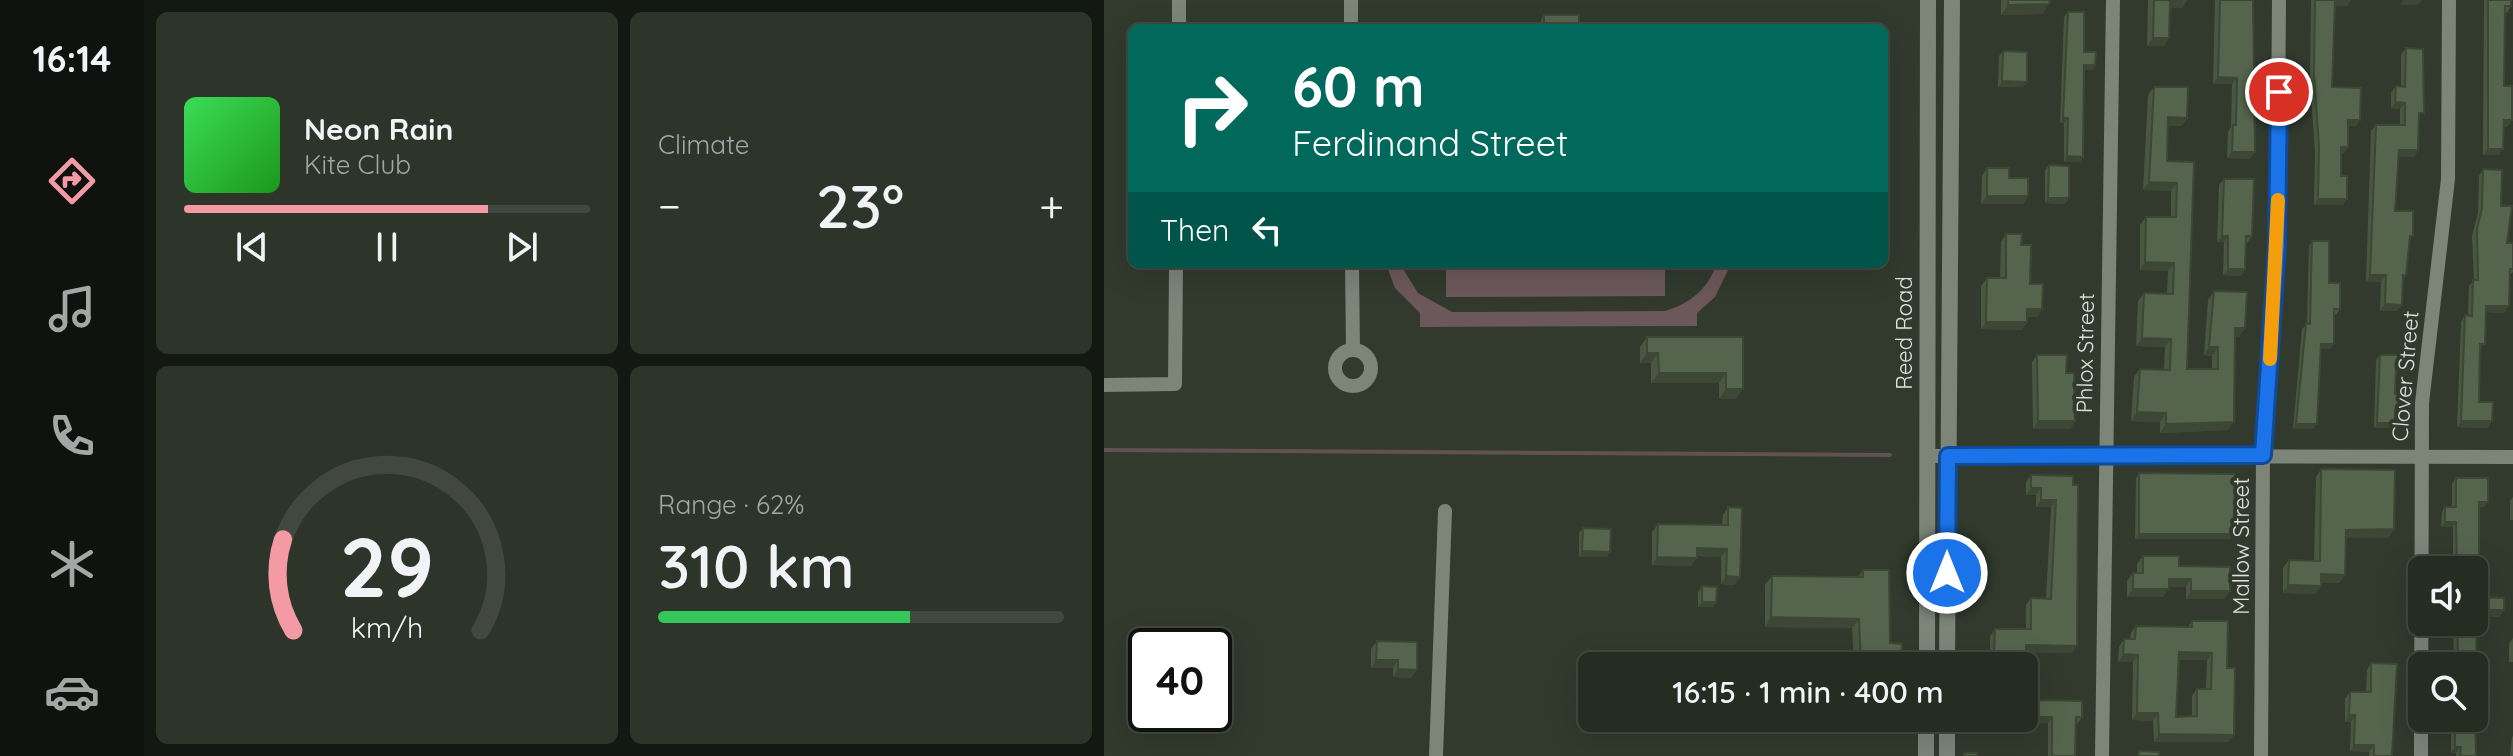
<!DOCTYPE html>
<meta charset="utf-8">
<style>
:root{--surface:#252c22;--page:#2d342a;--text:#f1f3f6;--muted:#a3a7a5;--line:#424840;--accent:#f49aa4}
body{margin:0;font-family:Quicksand,sans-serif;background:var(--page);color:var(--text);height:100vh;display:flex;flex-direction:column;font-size:30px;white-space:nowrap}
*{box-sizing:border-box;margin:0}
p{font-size:26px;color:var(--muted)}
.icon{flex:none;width:44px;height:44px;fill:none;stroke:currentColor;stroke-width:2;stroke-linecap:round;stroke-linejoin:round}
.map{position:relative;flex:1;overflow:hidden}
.panel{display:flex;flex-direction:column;gap:12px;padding:12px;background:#141813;width:960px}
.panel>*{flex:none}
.hud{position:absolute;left:24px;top:24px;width:760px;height:244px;border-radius:12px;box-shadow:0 8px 32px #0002,0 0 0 2px var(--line);background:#00695c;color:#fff;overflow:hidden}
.fabs{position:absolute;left:1304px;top:556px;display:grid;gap:16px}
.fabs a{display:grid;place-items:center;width:80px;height:80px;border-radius:12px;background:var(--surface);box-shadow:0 8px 32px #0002,0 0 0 2px var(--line);font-size:40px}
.speed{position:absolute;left:24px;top:628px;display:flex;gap:16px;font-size:40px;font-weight:700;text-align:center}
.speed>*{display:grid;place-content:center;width:104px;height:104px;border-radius:50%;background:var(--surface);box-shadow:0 8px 32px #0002,0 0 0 2px var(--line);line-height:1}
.speed .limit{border:4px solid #111;border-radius:12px;background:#fff;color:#111}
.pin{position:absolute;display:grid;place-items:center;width:68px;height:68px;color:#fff;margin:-34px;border:4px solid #fff;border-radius:50%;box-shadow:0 2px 8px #0007}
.me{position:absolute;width:88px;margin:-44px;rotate:0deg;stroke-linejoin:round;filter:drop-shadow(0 0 6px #0008)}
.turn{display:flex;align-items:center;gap:28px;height:168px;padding:0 32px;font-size:36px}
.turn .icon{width:104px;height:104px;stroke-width:2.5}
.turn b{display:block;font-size:56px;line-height:68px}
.then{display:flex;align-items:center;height:76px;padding:0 32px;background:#0003;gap:16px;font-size:30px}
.big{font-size:60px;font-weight:600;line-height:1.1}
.panel .widget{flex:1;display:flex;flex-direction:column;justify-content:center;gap:12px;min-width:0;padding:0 28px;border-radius:12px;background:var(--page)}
.panel .dial{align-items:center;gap:0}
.dial svg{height:208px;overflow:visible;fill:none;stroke:var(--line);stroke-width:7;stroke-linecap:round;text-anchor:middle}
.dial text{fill:var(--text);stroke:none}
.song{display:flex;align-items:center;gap:24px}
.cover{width:96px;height:96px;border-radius:12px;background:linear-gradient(135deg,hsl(130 70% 55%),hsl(120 70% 35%))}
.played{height:8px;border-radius:4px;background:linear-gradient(90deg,var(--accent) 75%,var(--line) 75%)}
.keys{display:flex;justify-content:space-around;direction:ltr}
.heat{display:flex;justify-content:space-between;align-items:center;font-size:44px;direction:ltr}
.charge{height:12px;border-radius:6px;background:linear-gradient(90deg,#34c759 62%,var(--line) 0)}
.panel .tiles{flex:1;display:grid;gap:12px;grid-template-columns:repeat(2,1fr)}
.trip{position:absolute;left:474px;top:652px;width:460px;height:80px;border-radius:12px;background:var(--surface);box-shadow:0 8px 32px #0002,0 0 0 2px var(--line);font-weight:600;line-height:80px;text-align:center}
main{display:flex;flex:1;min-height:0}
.menu{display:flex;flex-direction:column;width:144px;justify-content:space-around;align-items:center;background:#0f120e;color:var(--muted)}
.menu .icon{width:56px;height:56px}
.menu .current{color:var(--accent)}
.menu b{font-size:36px;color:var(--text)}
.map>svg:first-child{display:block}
.green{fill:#6c585a}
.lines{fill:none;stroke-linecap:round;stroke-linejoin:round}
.stream{stroke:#625152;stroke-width:4}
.minor{stroke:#7d8579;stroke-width:14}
.tertiary{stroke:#7d8579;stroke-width:16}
.wall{fill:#495742;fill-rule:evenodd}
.shaded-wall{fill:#3c4736}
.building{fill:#55654d;stroke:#3c4736;stroke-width:2;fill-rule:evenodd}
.route-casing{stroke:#114b97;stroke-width:20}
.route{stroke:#1a73e8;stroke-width:14}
.slow{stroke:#f59e0b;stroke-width:14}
.labels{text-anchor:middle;stroke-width:8;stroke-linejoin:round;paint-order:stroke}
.street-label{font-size:22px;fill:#dde2da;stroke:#313a2d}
</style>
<main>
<nav class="menu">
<b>16:14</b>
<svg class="icon current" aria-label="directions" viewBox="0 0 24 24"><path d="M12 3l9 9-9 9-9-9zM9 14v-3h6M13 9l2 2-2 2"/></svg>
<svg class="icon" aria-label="music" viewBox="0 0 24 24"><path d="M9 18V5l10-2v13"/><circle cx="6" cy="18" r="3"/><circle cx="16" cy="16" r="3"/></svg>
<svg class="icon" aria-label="phone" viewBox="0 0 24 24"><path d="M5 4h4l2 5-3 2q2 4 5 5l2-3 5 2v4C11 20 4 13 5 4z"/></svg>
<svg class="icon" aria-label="climate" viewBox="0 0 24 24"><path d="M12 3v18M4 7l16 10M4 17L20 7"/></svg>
<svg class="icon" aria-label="car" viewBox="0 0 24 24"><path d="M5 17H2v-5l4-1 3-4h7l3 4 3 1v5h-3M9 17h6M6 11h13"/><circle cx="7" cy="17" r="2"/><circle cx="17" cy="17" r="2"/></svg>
</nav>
<section class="panel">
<div class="tiles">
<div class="widget">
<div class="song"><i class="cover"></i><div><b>Neon Rain</b><p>Kite Club</p></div></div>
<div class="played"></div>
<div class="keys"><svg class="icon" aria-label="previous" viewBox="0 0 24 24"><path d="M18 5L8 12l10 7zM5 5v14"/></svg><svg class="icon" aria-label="pause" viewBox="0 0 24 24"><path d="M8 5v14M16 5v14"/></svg><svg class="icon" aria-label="next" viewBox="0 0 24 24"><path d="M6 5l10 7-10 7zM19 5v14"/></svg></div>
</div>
<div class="widget"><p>Climate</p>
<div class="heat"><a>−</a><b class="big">23°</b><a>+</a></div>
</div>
<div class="widget dial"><svg viewBox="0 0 100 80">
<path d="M14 69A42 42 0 1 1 86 69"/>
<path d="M14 69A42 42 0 0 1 10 34" stroke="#f49aa4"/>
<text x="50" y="56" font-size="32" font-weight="700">29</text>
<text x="50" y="72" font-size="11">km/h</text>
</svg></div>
<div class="widget"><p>Range · 62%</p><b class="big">310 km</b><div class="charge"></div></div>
</div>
</section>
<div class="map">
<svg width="1409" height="756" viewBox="0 0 1409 756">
<rect width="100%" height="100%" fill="#313a2d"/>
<!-- green -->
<g class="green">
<path d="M282,264h14l18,29 34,19 213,-1c24,-7 44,-22 51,-47h15l-16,33 -18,16v13l-277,1v-14l-25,-25z"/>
<path d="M342,264h219v32l-219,1z"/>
</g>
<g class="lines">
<!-- stream -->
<path class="stream" d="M0,450l786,5"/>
<!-- minor -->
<g class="minor">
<path d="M247,0v28"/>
<path d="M75,28v-28"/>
<path d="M248,264l1,86"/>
<circle cx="249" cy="368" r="18"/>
<path d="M0,385l71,-1 1,-120"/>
<path d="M823,456l586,1"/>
<path d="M332,756l9,-245"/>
<path d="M998,756l11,-756"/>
<path d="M1157,756l2,-301 14,-209 2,-246"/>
<path d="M1317,756l1,-353 26,-224 1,-179"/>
</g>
<!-- tertiary -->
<g class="tertiary">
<path d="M823,666l1,-666"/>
<path d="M843,666l5,-666"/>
<path d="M843,718v38"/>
<path d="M822,756v-38"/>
</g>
</g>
<!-- wall -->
<g class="wall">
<path d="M897,0h49l-1,4 -7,10 -41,1z"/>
<path d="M1044,0h39l-5,8h-12l-1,30 -5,8h-17z"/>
<path d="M1111,0h38l-3,159 -23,-1 1,-26 3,-5 1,-43h-19z"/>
<path d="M1207,0h40l-4,6h-12l-3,81 28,33 -4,6h-8v21l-4,6h-3l2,52h-29l1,-52 -5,-73z"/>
<path d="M1380,0h27v6l-4,7h-2l-1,73 8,34 -5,7h-3l-5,28h-16z"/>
<path d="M964,12l16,40 11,13 -3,5h-8l-1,87 -3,5h-16v-39h-4l4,-106z"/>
<path d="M440,15l35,13h-38v-8z"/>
<path d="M1302,48l13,72 -1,30 -4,7h-15l-4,54 14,30 -3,34 -4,6 -5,30h-17l1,-29h-15l5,-151 5,-6h24v-16h-9v-16l5,-7h5v-31z"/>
<path d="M899,51l20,36h-25l1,-31z"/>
<path d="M1050,87l33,31 -5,8h-14l-1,35 27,1 -7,207h25v-13l-8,-1 4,-55 6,-9 25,46h-4l-7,93 -68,3v-11l-29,-1 3,-44 6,-8 24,1 1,-23 -29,-1 2,-45 6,-8 23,1 1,-23 -28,-1v-45l6,-8h25v-26l-28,-1 5,-95z"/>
<path d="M945,165l20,33 -4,6 -20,-1v-33z"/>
<path d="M883,168l22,10 19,18 -5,8h-42l1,-28z"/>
<path d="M1379,169l18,37 6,37h6v29l-4,3 -5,38 -18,-1 -5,38h-1l-1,52 9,26 -31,-1 4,-105 4,-7h3l1,-29 5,-6 -2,-45 6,-21 1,-38z"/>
<path d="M1120,179l28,57 -5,7h-1l-1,26 -4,7 -18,-1 1,-33h-7l2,-57z"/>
<path d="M902,234l15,11 9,39 12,25 -5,8h-10v5l-5,8 -41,-1v-43l6,-8h13l1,-36z"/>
<path d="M1208,241l28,68 -4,6h-2v29l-4,5h-10l-7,80h-20l9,-100 5,-5 2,-78z"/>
<path d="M543,337h96l-7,62h-17v-16h-68v-20h-11v-16z"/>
<path d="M933,355l29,18 9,48 -5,8h-37l-1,-67z"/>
<path d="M1276,355l27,12 -4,5h-8v22l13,16 -4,6h-9l-4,12h-17l2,-68z"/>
<path d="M1217,469l73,60 -6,9h-42l-1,37 -6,8h-18v3l-6,8 -32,-1v-25l6,-8h25l2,-83z"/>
<path d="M1035,473l95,61 -4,5h-95l1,-61z"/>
<path d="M927,475l42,1 -1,177 -46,-1 -5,9h-31v-25l5,-7h31v-24l5,-7h15l5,-91h-15v-12h-10v-13z"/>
<path d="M1352,478l28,29h-5l-4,63h-22v-43h-12l1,-15 3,-5h7v-23z"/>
<path d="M1409,497v23h-3v-19z"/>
<path d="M624,507l12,70 -6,8 -13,-1v-27l-24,-1 -6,10 -39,-1v-33l6,-8 64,1 1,-10z"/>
<path d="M479,528l24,29h-28v-24z"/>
<path d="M1039,556l36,10 45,33h-38v-12h-17l-6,10h-36v-16l6,-8h4v-9z"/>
<path d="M759,570l27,73 6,23h-42l-2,-38 -87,-1v-42l7,-9 86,1z"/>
<path d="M598,586l14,16 -3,5h-15v-15z"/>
<path d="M1370,597l30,13 -5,7 -22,-1 -1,45 8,29h-3v27l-4,6h-2l1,33h-20v-3h-5v-35h23v-52h-17l1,-6h-4l-1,-38h21z"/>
<path d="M1088,621l35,47 7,67 -6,7h-74l-1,-21 -21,-1 1,-58h-15l1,-15 5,-8h6l1,-6 5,-7 52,1zM1074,660h29l-1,29h-9l-5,7v20l-16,1z"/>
<path d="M1409,638v24h-4v-18z"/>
<path d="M273,641l40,29 -6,8 -18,-1v-9h-22v-19z"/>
<path d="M1267,663l21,93h-23v-4l-19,-1 1,-29h-6v-23l5,-7h16l1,-22z"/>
<path d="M931,700l47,17 -4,6h-2l-1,33h-27v-33h-18v-16z"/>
<path d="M1409,736v20h-3l2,-19z"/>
</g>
<!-- shaded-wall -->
<g class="shaded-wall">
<path d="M1066,0h17l-5,8h-18z"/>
<path d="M1231,0h16l-4,6h-16z"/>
<path d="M1299,0h19l-4,5h-18z"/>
<path d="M945,4l-7,10 -41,1 7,-10z"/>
<path d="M1049,38h16l-5,8h-17z"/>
<path d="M980,65h11l-3,5h-11z"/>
<path d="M1114,77l19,1 -5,6h-19z"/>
<path d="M898,81l25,1 -4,5h-25z"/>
<path d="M1291,102l10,1 -5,6h-9z"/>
<path d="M1064,117l19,1 -5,8h-20z"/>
<path d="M959,118h5l-4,5h-4z"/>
<path d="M1244,120h12l-4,6h-12z"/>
<path d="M1400,120h8l-5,7h-8z"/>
<path d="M1237,147h7l-4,6h-7z"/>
<path d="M1384,149h15l-4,6h-16z"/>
<path d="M1295,150h19l-4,7h-19z"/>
<path d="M1128,152h23l-5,7 -23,-1z"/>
<path d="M963,156l16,1 -3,5h-16z"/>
<path d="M1045,182l28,1 -6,8 -28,-1z"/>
<path d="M883,196h41l-5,8h-42z"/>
<path d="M944,198h21l-4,6 -20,-1z"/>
<path d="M1214,199h29l-4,6h-29z"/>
<path d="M1118,236h6l-4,6h-7z"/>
<path d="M1041,262l29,1 -6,8 -28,-1z"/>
<path d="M1124,269h17l-4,7 -18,-1z"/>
<path d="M1266,275h16l-5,7h-15z"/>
<path d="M1281,304l17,1 -5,6h-17z"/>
<path d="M1382,306h23l-5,7 -23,-1z"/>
<path d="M923,309h15l-5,8h-15z"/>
<path d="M882,322h41l-5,8 -41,-1z"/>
<path d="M1131,328h10l-6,9h-10z"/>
<path d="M1038,338l29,1 -6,8 -29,-1z"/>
<path d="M1217,344h13l-4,5h-13z"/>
<path d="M1105,347h9l-6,9 -8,-1z"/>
<path d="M543,353h11l-7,10h-11z"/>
<path d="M1292,366l11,1 -4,5h-11z"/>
<path d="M555,373h67l-7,10h-68z"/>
<path d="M622,389h17l-7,10h-17z"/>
<path d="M1291,410h13l-4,6 -13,-1z"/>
<path d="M1033,412l29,1 -6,9 -29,-1z"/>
<path d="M934,421h37l-5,8h-37z"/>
<path d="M1357,421h31l-4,7 -31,-1z"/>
<path d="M1130,422l-6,8 -68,3 6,-9z"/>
<path d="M1273,423h18l-4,5h-17z"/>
<path d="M1192,424h21l-4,5h-20z"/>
<path d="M927,488h10l-5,7h-10z"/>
<path d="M937,500h15l-5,7h-15z"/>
<path d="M1375,502h9l-4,5h-9z"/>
<path d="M1341,522h11l-3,5h-12z"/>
<path d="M1290,529l-6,9h-48l6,-8z"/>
<path d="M1035,534h95l-4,5h-95z"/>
<path d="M593,548l30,1 -6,8 -30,-1z"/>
<path d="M478,551l28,1 -3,5h-28z"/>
<path d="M553,557l40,1 -6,8 -39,-1z"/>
<path d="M1353,565h22l-4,5h-22z"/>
<path d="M1217,574l24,1 -6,8h-24z"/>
<path d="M622,576l14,1 -6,8 -13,-1z"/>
<path d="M1065,579h22l-5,8h-23z"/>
<path d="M1184,585l33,1 -6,8 -32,-1z"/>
<path d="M1029,589h36l-6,8h-36z"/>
<path d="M1087,591h39l-6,8h-38z"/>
<path d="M598,602h14l-3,5h-15z"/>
<path d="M1373,610h27l-5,7 -25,-1z"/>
<path d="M667,617l88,2 -7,9 -87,-1z"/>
<path d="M922,645l51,1 -5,7 -51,-1z"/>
<path d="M1075,652l33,1 -5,7h-33z"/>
<path d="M1354,653h4l-4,7h-4z"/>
<path d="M890,654h32l-5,7h-31z"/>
<path d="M1019,654l15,1 -5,7h-15z"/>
<path d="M788,658h9l-5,8h-10z"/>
<path d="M272,660h22l-5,8h-22z"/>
<path d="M294,669l19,1 -6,8 -18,-1z"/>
<path d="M1378,683h7l-5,7h-7z"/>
<path d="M1033,713h21l-5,8 -21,-1z"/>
<path d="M1245,715h6l-4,7h-6z"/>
<path d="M930,717h18l-4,6h-18z"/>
<path d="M1055,734l75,1 -6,7h-74z"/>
<path d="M1250,745h20l-5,7 -19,-1z"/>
<path d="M1351,747h6l-5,6h-5z"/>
</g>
<!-- building -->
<g class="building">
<path d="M904,0h42l-1,4 -41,1z"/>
<path d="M1050,0h16l-1,38h-16z"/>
<path d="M1116,0h33l2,152h-23l1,-27h3l1,-47 -19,-1z"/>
<path d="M1211,0h36h-16l-3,87 29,1 -1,32h-12v27h-7v29h6v23h-29l1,-52 -5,-73z"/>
<path d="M1384,0h23v6h-6l-1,80h8v34h-8l-1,29h-15z"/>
<path d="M964,12h16v40h12l-1,13h-11l-1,92 -16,-1 1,-38h-5z"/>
<rect x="440" y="15" width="35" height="13"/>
<path d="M1302,48l17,1 1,64h-5l-1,37h-19l-4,61h18v25h-3l-4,39h-3l-1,30 -17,-1 1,-29h-16l6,-150h29v-22l-10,-1 1,-16 9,1z"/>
<path d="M899,51l24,1v30l-25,-1z"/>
<path d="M1050,87h34l-1,31 -19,-1 -1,44 27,1 -7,207h31v-22h-9l5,-56 33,1 -2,36h-10l-1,94 -68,2v-11l-29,-1 3,-43 30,1 1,-31 -29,-1 2,-45 29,1 1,-31 -29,-1 1,-45h30l1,-34 -28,-1z"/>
<path d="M945,165l20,1v32h-21z"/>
<path d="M883,168h22v10h19v18h-41z"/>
<path d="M1379,169l19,1 -1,36h11l-5,37h6v26h-3l-1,37h-23l-1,38h-5l-1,58h14l-1,19h-31l4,-106 7,1 1,-36h5l-1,-51 5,-21z"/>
<path d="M1120,179h30l-2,57h-6l-1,33h-17v-33h-6z"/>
<path d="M902,234h16l-1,11h10l-1,39h13l-1,25h-15v13h-41l1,-44h19z"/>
<path d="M1208,241h17v42h11v26h-6v35h-13l-4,80h-21l10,-100h4z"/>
<path d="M543,337h96v52h-17v-16h-67l-1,-20h-11z"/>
<path d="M933,355h30l-1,18h8l1,48h-37z"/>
<path d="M1276,355h27v12l-11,-1 -1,28h13v16h-13v13h-18z"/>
<path d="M1217,469l74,1 -1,59 -48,1 -1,45 -24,-1v12l-33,-1 1,-25 31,1z"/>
<path d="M1035,473l96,1 -1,60h-95z"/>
<path d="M927,475l42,1v9h5l-1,161 -51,-1v9h-32l1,-25h36v-31l20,1 5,-99h-15v-12h-10z"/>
<path d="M1352,478h32v24h-9v63h-22l-1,-43h-11v-15h11z"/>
<path d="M624,507l14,1 -2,69 -14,-1 1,-27 -30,-1v10l-40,-1 1,-33 70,1z"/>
<path d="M479,528l28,1 -1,23 -28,-1z"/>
<path d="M1039,556h36v10l51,1v24h-39v-12h-22v10h-36v-16h10z"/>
<path d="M759,570h26l1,73 12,1 -1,14h-9v8h-31l-2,-47 -88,-2 1,-41 91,1z"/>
<path d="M598,586l15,1 -1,15h-14z"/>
<path d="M1370,597l30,1v12h-27l-1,51h13v22h-7l-1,34h-6l1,39h-16l1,-9h-6v-29h19v-52h-12v-13h-4l-1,-31h17z"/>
<path d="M1088,621h36l-1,47h8l-1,67 -75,-1 -1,-21h-21l1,-58 -15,-1 1,-15h11l1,-13 56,1zM1075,652l33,1 -1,36h-14v27l-21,1z"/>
<path d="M273,641l40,1v28l-19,-1v-9h-22z"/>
<path d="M687,662l25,1v3h-25z"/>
<path d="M1267,663l26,1 -5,92h-18v-11h-20l1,-30h-6l1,-23h21z"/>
<path d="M931,700l47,1v16h-6l-1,39h-23v-39h-18z"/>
<path d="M1035,751l20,1v4h-21z"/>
<rect x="860" y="753" width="13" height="3"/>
</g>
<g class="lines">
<!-- route casing -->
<g class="route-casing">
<path id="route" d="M843,573l1,-117 315,-1 14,-209 2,-154"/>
</g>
<!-- route -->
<use href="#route" class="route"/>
<!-- slow -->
<path class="slow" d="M1166,359l8,-159"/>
</g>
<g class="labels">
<!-- street labels -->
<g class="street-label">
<text transform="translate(800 333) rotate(-90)" y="8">Reed Road</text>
<text transform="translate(981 353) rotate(-89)" y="8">Phlox Street</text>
<text transform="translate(1301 376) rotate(-85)" y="8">Clover Street</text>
<text transform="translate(1137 546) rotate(-90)" y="8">Mallow Street</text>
</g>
</g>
</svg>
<div class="fabs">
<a><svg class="icon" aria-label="sound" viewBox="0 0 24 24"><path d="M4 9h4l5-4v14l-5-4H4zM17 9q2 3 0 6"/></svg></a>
<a><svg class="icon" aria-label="search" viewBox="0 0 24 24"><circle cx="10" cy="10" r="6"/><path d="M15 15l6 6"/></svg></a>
</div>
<div class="speed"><div class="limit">40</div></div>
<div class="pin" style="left:1175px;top:92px;background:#d93025"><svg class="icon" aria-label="arrive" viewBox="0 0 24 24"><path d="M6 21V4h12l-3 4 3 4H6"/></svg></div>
<svg class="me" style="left:843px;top:573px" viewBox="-20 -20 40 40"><circle r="17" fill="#1a73e8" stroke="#fff" stroke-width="3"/><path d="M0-11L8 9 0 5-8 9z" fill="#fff"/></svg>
<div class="trip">16:15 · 1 min · 400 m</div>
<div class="hud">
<div class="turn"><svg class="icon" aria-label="right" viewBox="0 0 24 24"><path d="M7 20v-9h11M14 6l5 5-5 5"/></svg><div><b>60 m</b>Ferdinand Street</div></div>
<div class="then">Then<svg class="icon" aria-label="left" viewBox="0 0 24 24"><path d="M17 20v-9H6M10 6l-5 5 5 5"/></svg></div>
</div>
</div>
</main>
